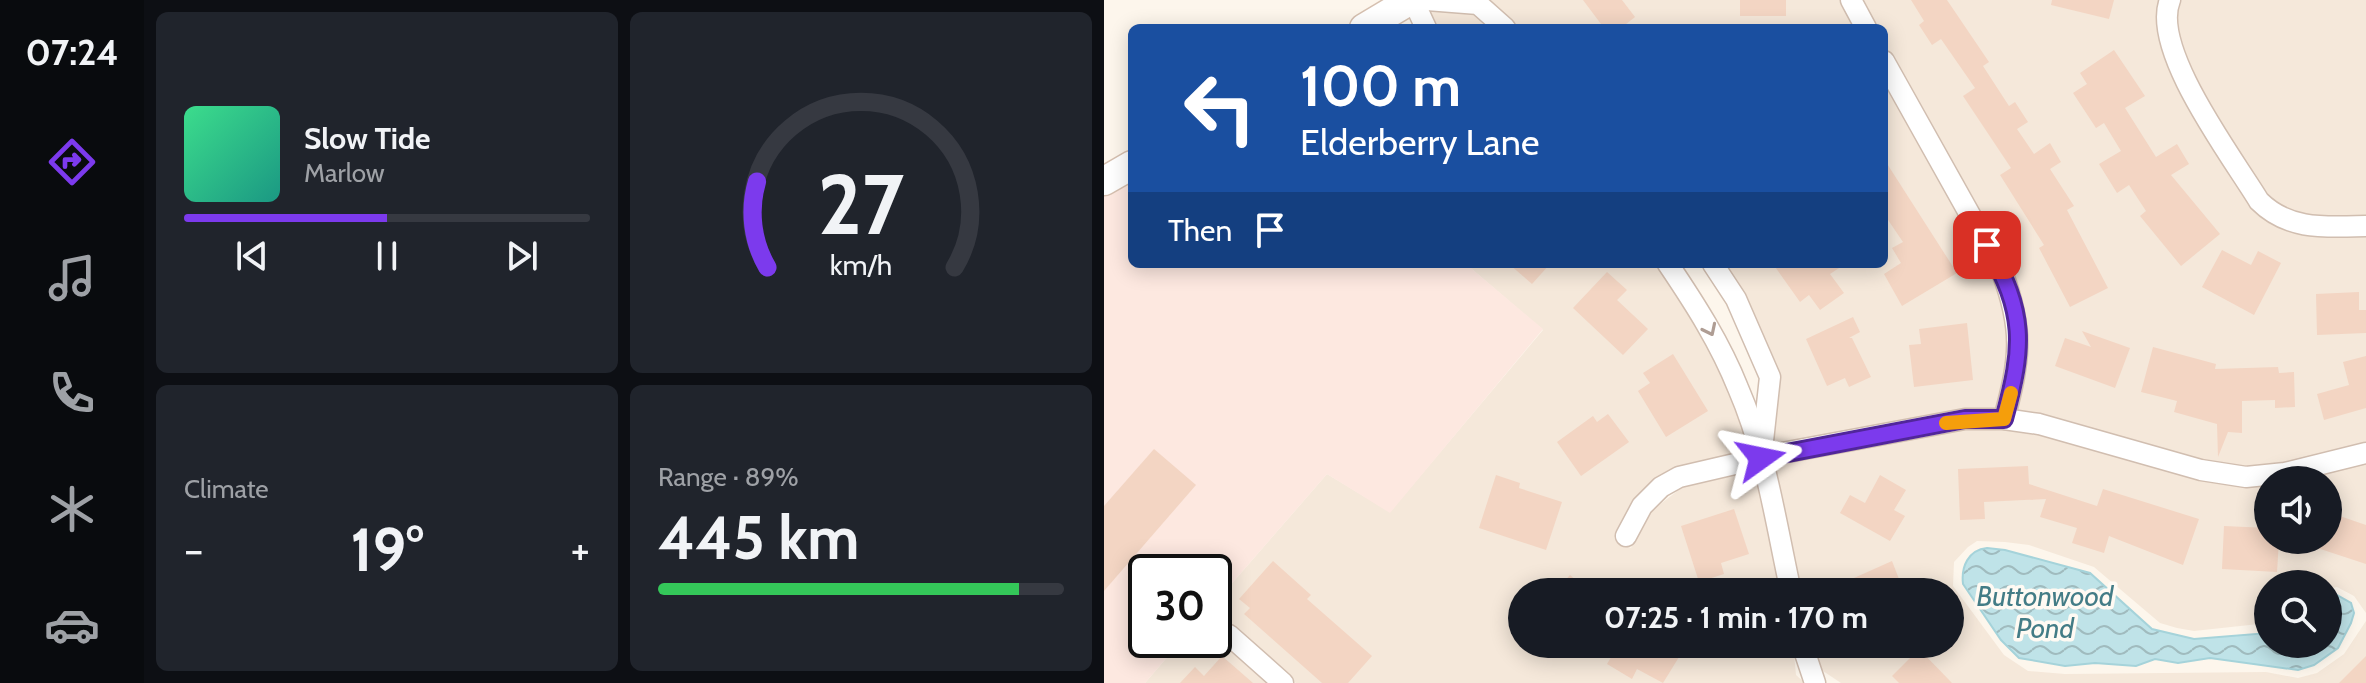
<!DOCTYPE html>
<meta charset="utf-8">
<style>
:root{--surface:#171b24;--page:#20242c;--text:#f1f3f6;--muted:#9ea1a6;--line:#363941;--accent:#7c3aed}
body{margin:0;font-family:Cabin,sans-serif;background:var(--page);color:var(--text);height:100vh;display:flex;flex-direction:column;font-size:30px;white-space:nowrap}
*{box-sizing:border-box;margin:0}
p{font-size:26px;color:var(--muted)}
.icon{flex:none;width:44px;height:44px;fill:none;stroke:currentColor;stroke-width:2;stroke-linecap:round;stroke-linejoin:round}
.map{position:relative;flex:1;overflow:hidden}
.side{display:flex;flex-direction:column;gap:12px;padding:12px;background:#0d0f14;width:960px}
.side>*{flex:none}
.top-card{position:absolute;left:24px;top:24px;width:760px;height:244px;border-radius:12px;box-shadow:0 4px 20px #0003;background:#1a4fa0;color:#fff;overflow:hidden}
.buttons{position:absolute;left:1150px;top:466px;display:grid;gap:16px}
.buttons a{display:grid;place-items:center;width:88px;height:88px;border-radius:50%;background:var(--surface);box-shadow:0 4px 20px #0003;font-size:40px}
.speed{position:absolute;left:24px;top:554px;display:flex;gap:16px;font-size:40px;font-weight:700;text-align:center}
.speed>*{display:grid;place-content:center;width:104px;height:104px;border-radius:50%;background:var(--surface);box-shadow:0 4px 20px #0003;line-height:1}
.speed .limit{border:4px solid #111;border-radius:12px;background:#fff;color:#111}
.pin{position:absolute;display:grid;place-items:center;width:68px;height:68px;color:#fff;margin:-34px;border-radius:16px;box-shadow:0 4px 12px #0006}
.me{position:absolute;width:88px;margin:-44px;rotate:78deg;stroke-linejoin:round;filter:drop-shadow(0 0 6px #0008)}
.turn{display:flex;align-items:center;gap:28px;height:168px;padding:0 40px;font-size:36px}
.turn .icon{width:104px;height:104px;stroke-width:2.5}
.turn b{display:block;font-size:56px;line-height:68px}
.then{display:flex;align-items:center;height:76px;padding:0 40px;background:#0003;gap:16px;font-size:30px}
.big{font-size:60px;font-weight:800;line-height:1.1}
.side .card{flex:1;display:flex;flex-direction:column;justify-content:center;gap:12px;min-width:0;padding:0 28px;border-radius:12px;background:var(--page)}
.side .dial{align-items:center;gap:0}
.dial svg{height:208px;overflow:visible;fill:none;stroke:var(--line);stroke-width:7;stroke-linecap:round;text-anchor:middle}
.dial text{fill:var(--text);stroke:none}
.song{display:flex;align-items:center;gap:24px}
.cover{width:96px;height:96px;border-radius:12px;background:linear-gradient(135deg,hsl(150 70% 55%),hsl(170 70% 35%))}
.played{height:8px;border-radius:4px;background:linear-gradient(90deg,var(--accent) 50%,var(--line) 50%)}
.keys{display:flex;justify-content:space-around;direction:ltr}
.heat{display:flex;justify-content:space-between;align-items:center;font-size:44px;direction:ltr}
.charge{height:12px;border-radius:6px;background:linear-gradient(90deg,#34c759 89%,var(--line) 0)}
.side .tiles{flex:1;display:grid;gap:12px;grid-template-columns:repeat(2,1fr)}
.trip{position:absolute;left:404px;top:578px;width:456px;height:80px;border-radius:40px;background:var(--surface);box-shadow:0 4px 20px #0003;font-weight:800;line-height:80px;text-align:center}
main{display:flex;flex:1;min-height:0}
.menu{display:flex;flex-direction:column;width:144px;justify-content:space-around;align-items:center;background:#090b0e;color:var(--muted)}
.menu .icon{width:56px;height:56px}
.menu .active{color:var(--accent)}
.menu b{font-size:36px;color:var(--text)}
.map>svg:first-child{display:block}
.residential{fill:#f5e8da}
.commercial{fill:#fde8e0}
.water{fill:url(#water-waves);stroke:#a5d3da;stroke-width:2}
.building{fill:#f3d5c3}
.lines{fill:none;stroke-linecap:round;stroke-linejoin:round}
.minor-casing{stroke:#d1beb0;stroke-width:23}
.secondary-casing{stroke:#d6c0b0;stroke-width:31}
.minor{stroke:#fff;stroke-width:20}
.secondary{stroke:#fff;stroke-width:28}
.oneway{stroke:#af9d94}
.route-casing{stroke:#51269a;stroke-width:20}
.route{stroke:#7c3aed;stroke-width:14}
.slow{stroke:#f59e0b;stroke-width:14}
.labels{text-anchor:middle;stroke-width:7;stroke-linejoin:round;paint-order:stroke}
.water-label{font-size:28px;font-style:italic;fill:#437c86;stroke:#fffaf3}
</style>
<main>
<nav class="menu">
<b>07:24</b>
<svg class="icon active" aria-label="directions" viewBox="0 0 24 24"><path d="M12 3l9 9-9 9-9-9zM9 14v-3h6M13 9l2 2-2 2"/></svg>
<svg class="icon" aria-label="music" viewBox="0 0 24 24"><path d="M9 18V5l10-2v13"/><circle cx="6" cy="18" r="3"/><circle cx="16" cy="16" r="3"/></svg>
<svg class="icon" aria-label="phone" viewBox="0 0 24 24"><path d="M5 4h4l2 5-3 2q2 4 5 5l2-3 5 2v4C11 20 4 13 5 4z"/></svg>
<svg class="icon" aria-label="climate" viewBox="0 0 24 24"><path d="M12 3v18M4 7l16 10M4 17L20 7"/></svg>
<svg class="icon" aria-label="car" viewBox="0 0 24 24"><path d="M5 17H2v-5l4-1 3-4h7l3 4 3 1v5h-3M9 17h6M6 11h13"/><circle cx="7" cy="17" r="2"/><circle cx="17" cy="17" r="2"/></svg>
</nav>
<section class="side">
<div class="tiles">
<div class="card">
<div class="song"><i class="cover"></i><div><b>Slow Tide</b><p>Marlow</p></div></div>
<div class="played"></div>
<div class="keys"><svg class="icon" aria-label="previous" viewBox="0 0 24 24"><path d="M18 5L8 12l10 7zM5 5v14"/></svg><svg class="icon" aria-label="pause" viewBox="0 0 24 24"><path d="M8 5v14M16 5v14"/></svg><svg class="icon" aria-label="next" viewBox="0 0 24 24"><path d="M6 5l10 7-10 7zM19 5v14"/></svg></div>
</div>
<div class="card dial"><svg viewBox="0 0 100 80">
<path d="M14 69A42 42 0 1 1 86 69"/>
<path d="M14 69A42 42 0 0 1 10 36" stroke="#7c3aed"/>
<text x="50" y="56" font-size="32" font-weight="700">27</text>
<text x="50" y="72" font-size="11">km/h</text>
</svg></div>
<div class="card"><p>Climate</p>
<div class="heat"><a>−</a><b class="big">19°</b><a>+</a></div>
</div>
<div class="card"><p>Range · 89%</p><b class="big">445 km</b><div class="charge"></div></div>
</div>
</section>
<div class="map">
<svg width="1262" height="683" viewBox="0 0 1262 683">
<defs>
<pattern id="water-waves" width="16" height="10" patternUnits="userSpaceOnUse" patternTransform="scale(2)"><rect width="16" height="10" fill="#bfe3e8"/><path d="M0 5q4-4 8 0t8 0" fill="none" stroke="#a0bbbe"/></pattern>
</defs>
<rect width="100%" height="100%" fill="#fdf6ec"/>
<!-- residential -->
<g class="residential">
<path d="M383,0h355l13,28h-337z"/>
<path d="M757,0h299l-3,23 4,22 21,46 69,113 17,17 22,11 25,4 51,-1v208l-84,21 -37,4 -43,-7 -186,-49 11,-41 2,-29 -5,-35 -13,-37 -127,-227v-15h-8z"/>
<path d="M1077,0h185v217l-51,1 -23,-4 -26,-18 -67,-112 -20,-41 -3,-18z"/>
<path d="M323,9l48,4 17,15h-57z"/>
<path d="M780,79l109,196 13,33 3,57 -12,45 -225,35 7,-66 -56,-115h161z"/>
<path d="M362,264l192,1 38,55 35,72 19,59 -94,28 -23,22 -19,37 17,10 19,-36 34,-26 70,-17 28,123h-260v52h271l3,31 9,8h-509l-68,-61 -11,13 53,48h-125l37,-43h32v-36l113,-130 63,38 153,-182z"/>
<path d="M863,428l71,5 230,51v56h60v-60h-32l70,-17v150l-12,-17 -17,-9 -9,2v-5h-60v39l-74,8 -17,-3 -17,-5 -66,-56 -65,-22 -24,-3 -28,-1 -9,6 -14,15 -1,24 51,69 24,16 37,3 201,-2 32,6 19,-5 27,-19 22,-33v62h-525l-24,-16 -5,-23h138v-52h-150l-28,-127z"/>
</g>
<!-- commercial -->
<path class="commercial" d="M28,176v88h334l77,65 -153,184 -63,-39 -113,130v-32h-68v68h36l-37,43h-41v-491z"/>
<!-- water -->
<path class="water" d="M883,548l18,2 85,23 62,56 42,10 74,-6v11h60v-46l7,-4 16,9 3,10 -3,10 -13,25 -24,17 -16,5 -88,-12 -32,5 -23,-4 -19,7 -41,-3 -30,3 -46,-8 -18,-18 -38,-56c-2,-17 5,-34 24,-36z"/>
<!-- building -->
<g class="building">
<path d="M479,0h39l13,17 -14,11h-17z"/>
<rect x="636" y="0" width="46" height="16"/>
<path d="M807,0h36l42,62 -6,4 26,40 6,-4 13,20 -11,7 17,25 16,-11 11,19 -11,7 24,37 -7,4 41,78 -38,19 -31,-59 5,-3 -44,-70 11,-7 -48,-72 12,-8 -34,-49 -9,6 -13,-20 5,-4z"/>
<path d="M948,0h62l-5,19 -58,-14z"/>
<path d="M1010,50l31,46 -20,12 31,49 21,-13 12,20 -18,11 49,59 -39,32 -41,-50 6,-5 -17,-26 -12,8 -18,-29 22,-13 -17,-28 -8,5 -23,-35 14,-9 -7,-11z"/>
<path d="M780,159l73,114 -55,33 -18,-32 17,-11 -9,-15 11,-6 -19,-28z"/>
<path d="M1118,250l29,15 7,-14 23,12 -27,52 -52,-28z"/>
<path d="M405,264h41l-18,20z"/>
<path d="M669,264h72l-15,10 14,19 -24,17 -11,-15 -9,7z"/>
<path d="M503,272l20,18 -10,10 31,29 -25,26 -50,-47z"/>
<path d="M1255,292v18h7v23l-49,2 -1,-41z"/>
<path d="M749,317l7,15 -11,6h3l19,39 -22,10 -4,-9 -18,8 -21,-47z"/>
<path d="M863,323l6,57 -59,7 -5,-42 12,-1 -2,-15z"/>
<path d="M978,331l48,17 -15,40 -60,-22 10,-28 26,9z"/>
<path d="M1049,347l63,17 -1,5 63,-2 1,6 15,-1 1,35 -20,1v-8l-33,1v32l-14,-1 -10,25 -1,-33 -43,-12 3,-11 -36,-9z"/>
<path d="M569,354l35,57 -42,26 -28,-46 12,-8 -7,-10z"/>
<path d="M1262,356v52l-42,12 -7,-26 32,-9 -6,-23z"/>
<path d="M504,414l21,28 -48,34 -24,-34 36,-26 4,6z"/>
<path d="M50,449l42,36 -92,106v-85z"/>
<path d="M924,466l1,18 68,22 6,-17 96,30 -16,46 -74,-29 -5,17 -32,-10 5,-15 -37,-11 6,-18 -62,3 1,17 -25,1 -2,-51z"/>
<path d="M392,475l24,8 -1,5 43,14 -16,48 -67,-22z"/>
<path d="M776,475l26,15 -12,20 11,6 -15,25 -50,-28 10,-18 15,8z"/>
<path d="M630,509l15,45 -28,9 3,11 -25,8 -18,-56z"/>
<path d="M1224,512l38,13v39l-64,-21 26,-3z"/>
<path d="M1120,526l44,2v12h11l-2,32 -55,-3z"/>
<path d="M169,561l38,34 -4,4 65,57 -24,27h-26l-78,-69 6,-6 -11,-9z"/>
<path d="M788,561l7,18 -11,4 4,9h-42l-5,-10z"/>
<path d="M466,575l19,17h-34z"/>
<path d="M515,644h68l-24,39 -26,-14 -5,10 -25,-15z"/>
<path d="M815,649l33,34h-53l-7,-7z"/>
<path d="M118,656l31,27h-73l15,-16 9,9z"/>
<path d="M1262,656v27h-27z"/>
</g>
<g class="lines">
<!-- minor casing -->
<g class="minor-casing">
<g id="minor">
<path d="M309,0l13,28"/>
<path d="M323,0l51,4 27,24"/>
<path d="M747,0l15,28"/>
<path d="M1066,0c-20,49 63,158 89,201 30,30 67,26 107,25"/>
<path d="M780,61l118,211c22,59 18,87 2,147"/>
<path d="M564,264c27,40 52,79 70,124 28,64 38,136 53,204"/>
<path d="M609,264l23,35 34,78 -8,73"/>
<path d="M522,536l16,-30 19,-19 18,-10 103,-24 183,-34h39l35,5 162,46 45,7 39,-4 81,-20"/>
<path d="M125,635l54,48"/>
<path d="M698,644l13,39"/>
</g>
</g>
<!-- secondary casing -->
<g class="secondary-casing">
<g id="secondary">
<path d="M260,28l47,-28"/>
<path d="M0,181l28,-16"/>
</g>
</g>
<!-- minor -->
<use href="#minor" class="minor"/>
<!-- secondary -->
<use href="#secondary" class="secondary"/>
</g>
<!-- one-way arrows -->
<defs><path id="oneway-chevron" d="M-2-3.5L2.5 0L-2 3.5" fill="none" stroke-width="1.6" stroke-linecap="round" stroke-linejoin="round" transform="scale(2)"/></defs>
<use class="oneway" href="#oneway-chevron" transform="translate(606 330) rotate(64)"/>
<g class="lines">
<!-- route casing -->
<g class="route-casing">
<path id="route" d="M657,458l204,-39h39c20,-74 22,-105 -17,-174"/>
</g>
<!-- route -->
<use href="#route" class="route"/>
<!-- slow -->
<path class="slow" d="M842,423l58,-4 7,-26"/>
</g>
<g class="labels">
<!-- water labels -->
<g class="water-label">
<text x="941" y="606">Buttonwood<tspan x="941" dy="32">Pond</tspan></text>
</g>
</g>
</svg>
<div class="buttons">
<a><svg class="icon" aria-label="sound" viewBox="0 0 24 24"><path d="M4 9h4l5-4v14l-5-4H4zM17 9q2 3 0 6"/></svg></a>
<a><svg class="icon" aria-label="search" viewBox="0 0 24 24"><circle cx="10" cy="10" r="6"/><path d="M15 15l6 6"/></svg></a>
</div>
<div class="speed"><div class="limit">30</div></div>
<div class="pin" style="left:883px;top:245px;background:#d93025"><svg class="icon" aria-label="arrive" viewBox="0 0 24 24"><path d="M6 21V4h12l-3 4 3 4H6"/></svg></div>
<svg class="me" style="left:657px;top:458px" viewBox="-20 -20 40 40"><path d="M0-17L14 15 0 8-14 15z" fill="#7c3aed" stroke="#fff" stroke-width="4"/></svg>
<div class="trip">07:25 · 1 min · 170 m</div>
<div class="top-card">
<div class="turn"><svg class="icon" aria-label="left" viewBox="0 0 24 24"><path d="M17 20v-9H6M10 6l-5 5 5 5"/></svg><div><b>100 m</b>Elderberry Lane</div></div>
<div class="then">Then<svg class="icon" aria-label="arrive" viewBox="0 0 24 24"><path d="M6 21V4h12l-3 4 3 4H6"/></svg></div>
</div>
</div>
</main>
